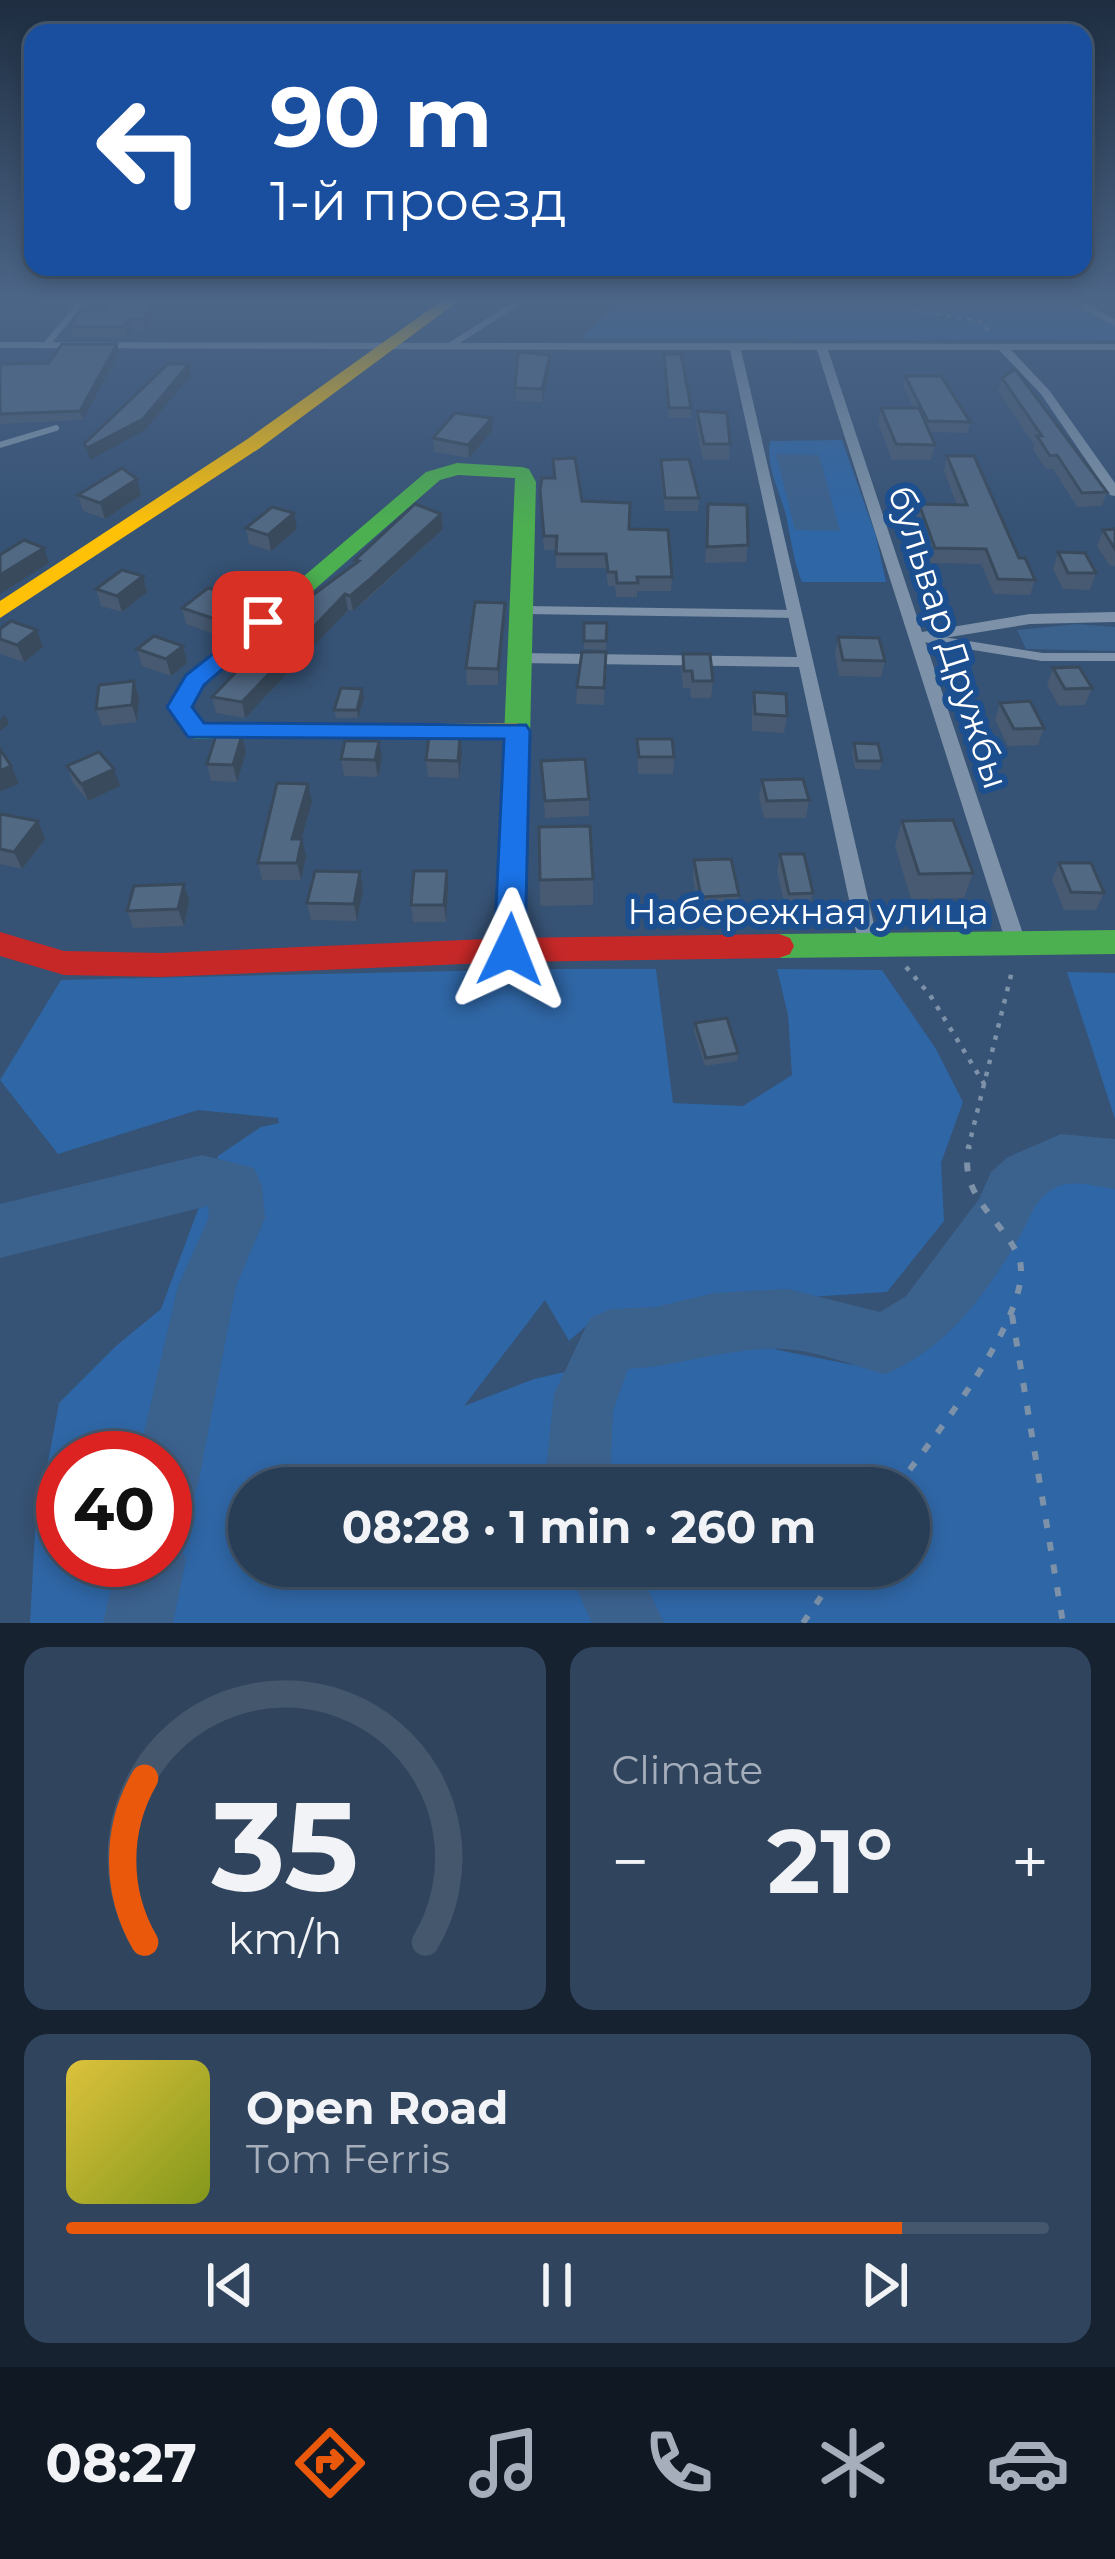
<!DOCTYPE html>
<meta charset="utf-8">
<style>
:root{--surface:#283e57;--page:#30455d;--text:#f1f3f6;--muted:#a5aeba;--line:#44576d;--accent:#ea580c}
body{margin:0;font-family:Montserrat,sans-serif;background:var(--page);color:var(--text);height:100vh;display:flex;flex-direction:column;font-size:45px;white-space:nowrap}
*{box-sizing:border-box;margin:0}
p{font-size:39px;color:var(--muted)}
.icon{flex:none;width:66px;height:66px;fill:none;stroke:currentColor;stroke-width:2;stroke-linecap:round;stroke-linejoin:round}
.map{position:relative;height:1623px;overflow:hidden}
.side{display:flex;flex-direction:column;gap:24px;padding:24px;background:#162230;flex:1}
.side>*{flex:none}
.top-card{position:absolute;left:24px;top:24px;width:1068px;height:252px;border-radius:24px;box-shadow:0 6px 18px #0003,0 0 0 3px var(--line);background:#1a4fa0;color:#fff;overflow:hidden}
.speed{position:absolute;left:36px;top:1431px;display:flex;gap:24px;font-size:60px;font-weight:700;text-align:center}
.speed>*{display:grid;place-content:center;width:156px;height:156px;border-radius:50%;background:var(--surface);box-shadow:0 6px 18px #0003,0 0 0 3px var(--line);line-height:1}
.speed .limit{border:18px solid #d22;background:#fff;color:#111}
.pin{position:absolute;display:grid;place-items:center;width:102px;height:102px;color:#fff;margin:-51px;border-radius:24px;box-shadow:0 6px 18px #0006}
.me{position:absolute;width:132px;margin:-66px;rotate:2deg;stroke-linejoin:round;filter:drop-shadow(0 0 9px #0008)}
.turn{display:flex;align-items:center;gap:42px;height:252px;padding:0 48px;font-size:54px}
.turn .icon{width:156px;height:156px;stroke-width:2.5}
.turn b{display:block;font-size:84px;line-height:102px}
.big{font-size:90px;font-weight:700;line-height:1.1}
.side .card{flex:1;display:flex;flex-direction:column;justify-content:center;gap:18px;min-width:0;padding:0 42px;border-radius:24px;background:var(--page)}
.side .dial{align-items:center;gap:0}
.dial svg{height:312px;overflow:visible;fill:none;stroke:var(--line);stroke-width:7;stroke-linecap:round;text-anchor:middle}
.dial text{fill:var(--text);stroke:none}
.song{display:flex;align-items:center;gap:36px}
.cover{width:144px;height:144px;border-radius:18px;background:linear-gradient(135deg,hsl(50 70% 55%),hsl(70 70% 35%))}
.played{height:12px;border-radius:6px;background:linear-gradient(90deg,var(--accent) 85%,var(--line) 85%)}
.keys{display:flex;justify-content:space-around;direction:ltr}
.heat{display:flex;justify-content:space-between;align-items:center;font-size:66px;direction:ltr}
.side .tiles{flex:1;display:grid;gap:24px;grid-template-columns:1fr 1fr}
.card:last-child{grid-column:span 2}
.trip{position:absolute;left:228px;top:1467px;width:702px;height:120px;border-radius:60px;background:var(--surface);box-shadow:0 6px 18px #0003,0 0 0 3px var(--line);font-weight:700;line-height:120px;text-align:center}
.menu{display:flex;height:192px;justify-content:space-around;align-items:center;background:#101923;color:var(--muted)}
.menu .icon{width:84px;height:84px}
.menu .on{color:var(--accent)}
.menu b{font-size:54px;color:var(--text)}
.map>svg:first-child{display:block}
.green{fill:#2f66a5;fill-rule:evenodd}
.water{fill:#3b618d}
.lines{fill:none;stroke-linecap:round;stroke-linejoin:round}
.river{fill:#3b618d;fill-rule:evenodd}
.path-far2{stroke:#7d92a8;stroke-width:3;stroke-dasharray:4.5 6;stroke-linecap:butt}
.path-far1{stroke:#7d92a8;stroke-width:4.5;stroke-dasharray:4.5 8;stroke-linecap:butt}
.path{stroke:#7d92a8;stroke-width:6;stroke-dasharray:9 14;stroke-linecap:butt}
.lane-far1{stroke:#7d92a8;stroke-width:6}
.lane{stroke:#7d92a8;stroke-width:8}
.street{fill:#7d92a8;fill-rule:evenodd}
.fast{fill:#4caf50;fill-rule:evenodd}
.slow{fill:#ffc107;fill-rule:evenodd}
.jam{fill:#c62828;fill-rule:evenodd}
.wall{fill:#475a72}
.shaded-wall{fill:#394a5c}
.building{fill:#526984;stroke:#394a5c;stroke-width:3}
.route{fill:#1a73e8;stroke:#114b97;stroke-width:3}
.labels{text-anchor:middle;stroke-width:12;stroke-linejoin:round;paint-order:stroke}
.street-label{font-size:36px;fill:#fff;stroke:#1b4f8f}
</style>
<div class="map">
<svg width="1115" height="1623" viewBox="0 0 1115 1623">
<rect width="100%" height="100%" fill="#365274"/>
<!-- green -->
<g class="green">
<path d="M622,299h438l55,27v14l-533,-2z"/>
<path d="M842,440l34,96 10,46h-84c-8,-20 -10,-36 -14,-56 -4,-30 -23,-55 -18,-85z"/>
<path d="M545,969h111l17,134 70,3 49,-31 -4,-60 -11,-46 105,1 54,79 27,53 -22,61 3,58 -57,71 -203,13 -47,9 -36,-1 -32,28 -24,-41 -81,106 70,-27 84,-19 59,-2 74,-19 27,11 86,17h23l21,-10 40,-39 26,-42 39,-44 25,-46 20,-10 57,7v440h-1085l5,-92 24,-128 58,-58 44,-36 57,-153 43,-29 18,-4 -1,-5 -80,-8 -140,44 -58,-74 61,-100zM63,1458h102v102h-102zM249,1488h660v78h-660z"/>
<path d="M1067,972l48,1v146z"/>
</g>
<!-- water -->
<g class="water">
<path d="M776,454l43,1 21,76 -45,-1z"/>
<path d="M1077,624l38,3v24l-89,-2 -9,-19z"/>
</g>
<g class="lines">
<!-- river -->
<g class="river">
<path d="M1061,1134l54,5v50c-17,-2 -40,-9 -56,-3 -24,10 -27,29 -39,50 -33,57 -73,113 -135,138 -31,-8 -67,-23 -100,-25 -54,-3 -104,17 -157,20l-15,42 -3,77h-66l10,-94 36,-76 21,-9 45,-2 58,-14 74,-4 92,23 26,-16 73,-97 12,-27 17,-15z"/>
<path d="M202,1155l52,13 8,18 3,32 -29,68 -38,199 -10,23 -23,10v-60h-27l40,-172 31,-69 -1,-11 -208,52v-54z"/>
<path d="M165,1531l11,5 10,24 -13,63h-70l15,-63h47z"/>
<path d="M566,1566h71l27,57h-72z"/>
</g>
<!-- path-far2 -->
<path class="path-far2" d="M843,299l137,22 12,13"/>
<!-- path-far1 -->
<g class="path-far1">
<path d="M906,967l24,28 56,92"/>
<path d="M968,1149l45,-182"/>
</g>
<!-- path -->
<g class="path">
<path d="M1012,1315l51,308"/>
<path d="M896,1488c31,-43 148,-184 121,-235 -20,-38 -59,-59 -48,-107"/>
<path d="M803,1623l39,-57"/>
</g>
<!-- lane-far1 -->
<g class="lane-far1">
<path d="M46,345l38,-46"/>
<path d="M451,345l63,-40"/>
<path d="M0,445l56,-17"/>
</g>
<!-- lane -->
<g class="lane">
<path d="M524,610l271,4"/>
<path d="M924,638l118,19h73"/>
</g>
<!-- street -->
<g class="street">
<path d="M1063,299h12l40,20v7z"/>
<path d="M0,342l1115,2v6h-104l38,40 66,93v13l-5,-1 -69,-101 -42,-44h-171l94,282 108,-18 85,-2v10l-85,2 -105,17 102,305 -3,5 -7,3 -7,-3 -3,-5 -190,-596h-76l138,596 -3,5 -7,3 -7,-3 -3,-5 -60,-279 -280,-4 -8,-5 8,-5 278,4 -67,-307 -730,-2z"/>
</g>
<!-- fast -->
<g class="fast">
<path d="M457,463l65,4 7,2 7,13 -11,468 -4,8 -11,4 -11,-4 -4,-8 20,-472 -57,-3 -18,5 -236,206 -13,21 12,16h118l9,2 4,6 -4,6 -134,2 -9,-2 -20,-30 20,-31 239,-204z"/>
<path d="M1115,930v24l-336,4 -11,-4 -4,-8 4,-8 11,-4z"/>
</g>
<!-- slow -->
<g class="slow">
<path d="M444,299h17l-201,149 -260,170v-17l246,-161z"/>
<path d="M321,723h196l13,8 -13,8 -205,-2 -4,-6 4,-6z"/>
</g>
<!-- jam -->
<path class="jam" d="M0,932l64,19 98,2 348,-15 269,-4 11,4 4,8 -4,8 -11,4 -269,4 -348,15 -98,-2 -64,-19z"/>
</g>
<!-- wall -->
<g class="wall">
<path d="M472,299h36l-10,6z"/>
<path d="M154,300l3,11 -12,19 -14,1 -4,7h-53l-4,-11 34,-17z"/>
<path d="M119,353l-36,67 -83,4v-60l49,-1z"/>
<path d="M664,354l27,54v10h-23z"/>
<path d="M550,355v13l-8,34 -26,-1 -1,-13z"/>
<path d="M905,376l65,46 -2,11 -39,-1 6,13 -4,15h-39l-14,-37 3,-15h33l-11,-21z"/>
<path d="M1002,378l105,114 -5,14 -25,1 -24,-38h-7l-13,-19 1,-5 -36,-54z"/>
<path d="M697,411l33,33 -1,16h-26l-7,-34z"/>
<path d="M492,431l-23,27 -35,-6 -1,-14z"/>
<path d="M947,456l88,124 -5,15 -36,-1 -13,-30 -50,-1 -15,-44 3,-15 38,1 -13,-34z"/>
<path d="M553,459l29,42 47,28 43,48 -1,14h-34v6h-21l-1,-11h-7l-2,-18h-50v-18h-12l-4,-47v-13l14,-12z"/>
<path d="M661,460l38,38 -1,13h-33l-5,-38z"/>
<path d="M78,495h63l-36,24 -22,-8z"/>
<path d="M708,504l40,41 -2,17 -41,1z"/>
<path d="M441,514l2,15 -72,67 -18,15 -5,-1 -103,108 -29,-5 -4,-16 143,-133v-4z"/>
<path d="M246,528l51,1 -26,22 -22,-7z"/>
<path d="M1115,529v37h-5l-13,-20 6,-16z"/>
<path d="M1058,552l38,21 -6,17 -27,-1 -10,-20z"/>
<path d="M143,576l4,16 -25,20 -21,-6 -5,-17z"/>
<path d="M505,603v16l-7,66h-31l-1,-17z"/>
<path d="M182,608l65,9 -25,20 -36,-13z"/>
<path d="M584,623h23l-1,27 -22,-1z"/>
<path d="M0,629l43,18 -19,15 -24,-8z"/>
<path d="M838,637l47,24 -4,16 -42,-1 -4,-22z"/>
<path d="M183,646l4,17 -16,13 -29,-10 -5,-17z"/>
<path d="M606,652l-2,53 -28,-1 1,-17z"/>
<path d="M683,654l30,27 -2,17h-20l-1,-10h-7l-2,-18z"/>
<path d="M1053,668l39,20 -7,17 -26,1 -12,-21z"/>
<path d="M134,681l5,17 -2,24 -35,4 -6,-17z"/>
<path d="M362,689l2,9 -6,20h-22l-2,-8z"/>
<path d="M754,692l33,24 -3,17 -32,-2v-22z"/>
<path d="M1000,703l44,25 -6,17 -30,1 -13,-26z"/>
<path d="M242,735l4,17 -9,30 -26,-1 -4,-17z"/>
<path d="M637,739l37,18 -1,17h-35z"/>
<path d="M854,743l28,18 -2,9 -25,-1 -3,-17z"/>
<path d="M462,754l-3,24 -31,-1 -2,-17z"/>
<path d="M382,758l-4,19 -34,-1 -3,-17z"/>
<path d="M541,761l48,38v17l-44,2z"/>
<path d="M67,766l53,20 -32,15 -15,-18z"/>
<path d="M762,780l47,20 -3,18h-42l-5,-21z"/>
<path d="M312,802l-11,37 5,17 -5,24h-39l-4,-17z"/>
<path d="M0,814l45,25 -23,30 -22,-5z"/>
<path d="M902,821l71,52 -9,25 -53,1 -16,-53z"/>
<path d="M539,827l54,52v26l-53,1z"/>
<path d="M780,854l33,39 -4,18h-23l-9,-40z"/>
<path d="M694,860l45,35 -3,18 -37,1 -6,-37z"/>
<path d="M1059,863l45,30 -8,17h-32l-12,-30z"/>
<path d="M447,871l1,17 -2,34h-33l-2,-17z"/>
<path d="M360,872l3,17 -6,32 -46,-1 -4,-17z"/>
<path d="M184,884l5,17 -5,25 -51,2 -6,-17z"/>
<path d="M695,1023l43,30 -1,8 -32,5 -11,-35z"/>
</g>
<!-- shaded-wall -->
<g class="shaded-wall">
<path d="M154,300l3,11 -12,19 -2,-11z"/>
<path d="M128,320l3,11 -4,7 -3,-11z"/>
<path d="M117,344l2,9 -36,67 -3,-9z"/>
<path d="M550,355v13l-8,34v-13z"/>
<path d="M189,364l2,11 -46,55 -55,30 -3,-12z"/>
<path d="M492,418v13l-23,27 -1,-13z"/>
<path d="M137,479l4,16 -36,24 -5,-16z"/>
<path d="M294,513l3,16 -26,22 -3,-16z"/>
<path d="M441,514l2,15 -90,82 -3,-15z"/>
<path d="M44,548l5,15 -49,31v-19z"/>
<path d="M143,576l4,16 -25,20 -5,-16z"/>
<path d="M345,594l3,16 -103,108 -3,-16z"/>
<path d="M243,600l4,17 -25,20 -4,-17z"/>
<path d="M505,603v16l-7,66v-16z"/>
<path d="M37,630l6,17 -19,15 -7,-17z"/>
<path d="M183,646l4,17 -16,13 -5,-17z"/>
<path d="M134,681l5,17 -2,24 -5,-17z"/>
<path d="M362,689l2,9 -6,20 -1,-8z"/>
<path d="M5,715l4,9 -9,7v-12z"/>
<path d="M242,735l4,17 -9,30 -4,-17z"/>
<path d="M460,737l2,17 -3,24 -1,-17z"/>
<path d="M379,741l3,17 -4,19 -3,-17z"/>
<path d="M11,766l8,18 -19,7v-20z"/>
<path d="M114,769l6,17 -32,15 -7,-17z"/>
<path d="M308,784l4,18 -16,54 -4,-17z"/>
<path d="M38,821l7,18 -23,30 -8,-17z"/>
<path d="M302,839l4,17 -5,24 -4,-17z"/>
<path d="M447,871l1,17 -2,34 -2,-17z"/>
<path d="M360,872l3,17 -6,32 -3,-17z"/>
<path d="M184,884l5,17 -5,25 -6,-17z"/>
</g>
<!-- building -->
<g class="building">
<path d="M111,300h43l-11,19 -15,1 -4,7h-54l11,-17h23z"/>
<path d="M62,344h55l-37,67 -80,3v-50l49,-1z"/>
<path d="M518,352l32,3 -8,34 -27,-1z"/>
<path d="M664,354h17l10,54h-22z"/>
<path d="M168,364h21l-46,55 -56,29 -3,-4z"/>
<path d="M1015,369l92,123 -25,1 -25,-38 -7,1 -13,-20h5l-40,-58z"/>
<path d="M905,376h36l29,46 -42,-1z"/>
<path d="M881,408h38l16,37 -39,-1z"/>
<path d="M697,411l30,2 3,31h-26z"/>
<path d="M455,413l37,5 -24,27 -35,-7z"/>
<path d="M947,456h27l45,102h6l10,22 -37,-1 -12,-30 -51,-1 -16,-44 48,1z"/>
<path d="M575,458l7,43 48,2 -1,26 39,1 4,47h-35l1,6h-21l-1,-11h-8l-2,-18h-50l1,-18h-13l-4,-46 2,-12h13l-2,-19z"/>
<path d="M689,459l10,39h-34l-4,-38z"/>
<path d="M122,468l15,11 -37,24 -22,-8z"/>
<path d="M415,504l26,10 -72,66 -19,16 -5,-2 -103,108 -30,-5 90,-94 57,-42 -4,-1z"/>
<path d="M708,504l39,1 1,40 -41,2z"/>
<path d="M272,507l22,6 -26,22 -22,-7z"/>
<path d="M1115,529v20l-12,-19z"/>
<path d="M24,540l20,8 -44,27v-20z"/>
<path d="M1058,552l27,1 11,20h-28z"/>
<path d="M122,570l21,6 -26,20 -21,-7z"/>
<path d="M208,588l35,12 -25,20 -36,-12z"/>
<path d="M475,602l30,1 -7,66 -32,-1z"/>
<path d="M11,621l26,9 -20,15 -17,-6v-10z"/>
<path d="M584,623h23l-1,18h-22z"/>
<path d="M154,636l29,10 -17,13 -29,-10z"/>
<path d="M838,637l41,1 6,23 -42,-1z"/>
<path d="M582,652h24l-2,36 -27,-1z"/>
<path d="M683,654h27l3,27h-20l-1,-10h-8z"/>
<path d="M1079,667l13,21 -27,1 -12,-21z"/>
<path d="M134,681l-2,24 -36,4 3,-24z"/>
<path d="M341,688l21,1 -5,21h-23z"/>
<path d="M754,692l32,2 1,22 -32,-2z"/>
<path d="M1030,701l14,27 -30,1 -14,-26z"/>
<path d="M216,735h26l-9,30 -26,-1z"/>
<path d="M429,736l31,1 -2,24 -32,-1z"/>
<path d="M637,739h35l2,18h-35z"/>
<path d="M345,741h34l-4,19 -34,-1z"/>
<path d="M854,743l24,1 4,17h-25z"/>
<path d="M0,749l11,17 -11,5z"/>
<path d="M99,752l15,17 -33,15 -14,-18z"/>
<path d="M585,759l4,40 -44,2 -4,-40z"/>
<path d="M803,779l6,21 -42,1 -5,-21z"/>
<path d="M277,783l31,1 -16,55h10l-5,24h-39z"/>
<path d="M0,814l38,7 -24,31 -14,-3z"/>
<path d="M953,820l20,53 -54,1 -17,-53z"/>
<path d="M590,826l3,53 -53,1 -1,-53z"/>
<path d="M780,854h24l9,39 -24,1z"/>
<path d="M731,859l8,36 -38,2 -7,-37z"/>
<path d="M1059,863h32l13,30 -33,-1z"/>
<path d="M315,871l45,1 -6,32 -47,-1z"/>
<path d="M414,871h33l-3,34h-33z"/>
<path d="M184,884l-6,25 -51,2 7,-25z"/>
<path d="M727,1018l11,35 -32,5 -11,-35z"/>
</g>
<!-- sky -->
<linearGradient id="sky" x2="0" y2="1"><stop stop-color="#1e2d40"/><stop offset="0.57" stop-color="#4c6688"/><stop offset="1" stop-color="#4c6688" stop-opacity="0"/></linearGradient>
<rect width="1115" height="526" fill="url(#sky)"/>
<!-- route -->
<path class="route" d="M263,615l8,2v10l-67,58 -12,22 12,16 322,2 4,6 -5,219 -5,8h-21l-5,-8 10,-211 -316,-2 -21,-30 19,-32z"/>
<g class="labels">
<!-- street labels -->
<g class="street-label">
<text transform="translate(949 637) rotate(72)" y="13">бульвар Дружбы</text>
<text x="808" y="924">Набережная улица</text>
</g>
</g>
</svg>
<div class="speed"><div class="limit">40</div></div>
<div class="pin" style="left:263px;top:622px;background:#d93025"><svg class="icon" aria-label="arrive" viewBox="0 0 24 24"><path d="M6 21V4h12l-3 4 3 4H6"/></svg></div>
<svg class="me" style="left:510px;top:950px" viewBox="-20 -20 40 40"><path d="M0-17L14 15 0 8-14 15z" fill="#1a73e8" stroke="#fff" stroke-width="4"/></svg>
<div class="trip">08:28 · 1 min · 260 m</div>
<div class="top-card">
<div class="turn"><svg class="icon" aria-label="left" viewBox="0 0 24 24"><path d="M17 20v-9H6M10 6l-5 5 5 5"/></svg><div><b>90 m</b>1-й проезд</div></div>
</div>
</div>
<section class="side">
<div class="tiles">
<div class="card dial"><svg viewBox="0 0 100 80">
<path d="M14 69A42 42 0 1 1 86 69"/>
<path d="M14 69A42 42 0 0 1 14 27" stroke="#ea580c"/>
<text x="50" y="56" font-size="32" font-weight="700">35</text>
<text x="50" y="72" font-size="11">km/h</text>
</svg></div>
<div class="card"><p>Climate</p>
<div class="heat"><a>−</a><b class="big">21°</b><a>+</a></div>
</div>
<div class="card">
<div class="song"><i class="cover"></i><div><b>Open Road</b><p>Tom Ferris</p></div></div>
<div class="played"></div>
<div class="keys"><svg class="icon" aria-label="previous" viewBox="0 0 24 24"><path d="M18 5L8 12l10 7zM5 5v14"/></svg><svg class="icon" aria-label="pause" viewBox="0 0 24 24"><path d="M8 5v14M16 5v14"/></svg><svg class="icon" aria-label="next" viewBox="0 0 24 24"><path d="M6 5l10 7-10 7zM19 5v14"/></svg></div>
</div>
</div>
</section>
<nav class="menu">
<b>08:27</b>
<svg class="icon on" aria-label="directions" viewBox="0 0 24 24"><path d="M12 3l9 9-9 9-9-9zM9 14v-3h6M13 9l2 2-2 2"/></svg>
<svg class="icon" aria-label="music" viewBox="0 0 24 24"><path d="M9 18V5l10-2v13"/><circle cx="6" cy="18" r="3"/><circle cx="16" cy="16" r="3"/></svg>
<svg class="icon" aria-label="phone" viewBox="0 0 24 24"><path d="M5 4h4l2 5-3 2q2 4 5 5l2-3 5 2v4C11 20 4 13 5 4z"/></svg>
<svg class="icon" aria-label="climate" viewBox="0 0 24 24"><path d="M12 3v18M4 7l16 10M4 17L20 7"/></svg>
<svg class="icon" aria-label="car" viewBox="0 0 24 24"><path d="M5 17H2v-5l4-1 3-4h7l3 4 3 1v5h-3M9 17h6M6 11h13"/><circle cx="7" cy="17" r="2"/><circle cx="17" cy="17" r="2"/></svg>
</nav>
